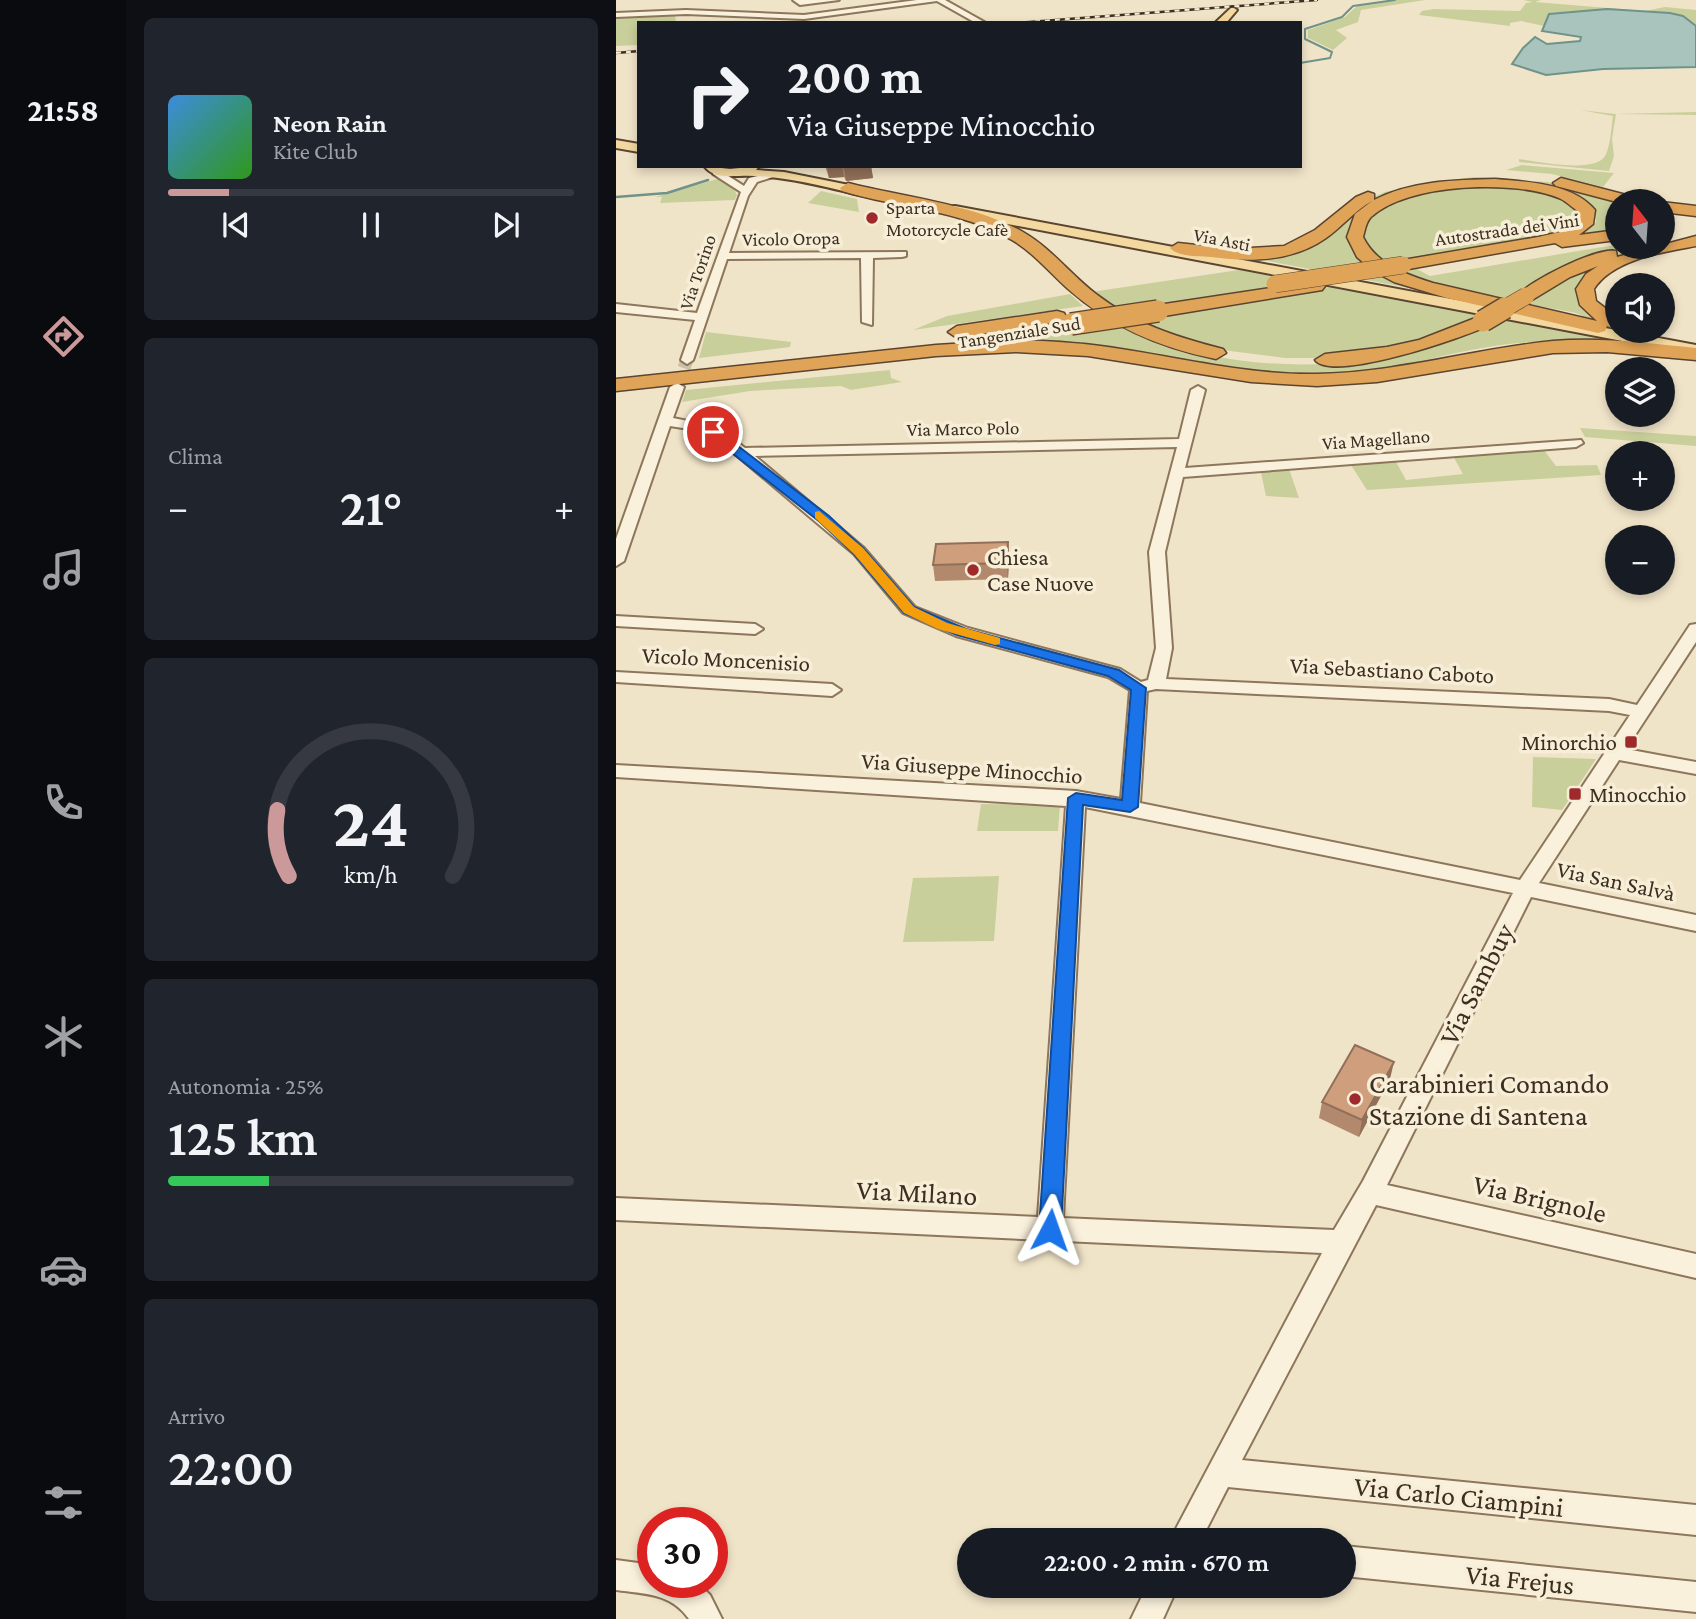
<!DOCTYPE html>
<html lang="it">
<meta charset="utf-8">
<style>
:root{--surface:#171b24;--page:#20242c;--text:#f1f3f6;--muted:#9ea1a6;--line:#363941;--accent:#cc999b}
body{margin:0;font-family:"Crimson Pro",serif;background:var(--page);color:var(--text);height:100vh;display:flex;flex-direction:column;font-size:26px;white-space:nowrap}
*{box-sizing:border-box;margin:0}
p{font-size:23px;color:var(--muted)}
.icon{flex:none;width:38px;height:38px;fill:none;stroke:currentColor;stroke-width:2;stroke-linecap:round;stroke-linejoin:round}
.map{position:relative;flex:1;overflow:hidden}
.drawer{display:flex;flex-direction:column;gap:18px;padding:18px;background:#0d0f14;width:490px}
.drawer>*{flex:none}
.top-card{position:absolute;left:21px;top:21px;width:665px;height:147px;border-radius:0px;box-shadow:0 4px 10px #0003;background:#171b24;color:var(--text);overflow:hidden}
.needle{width:46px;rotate:343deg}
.fabs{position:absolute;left:989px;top:189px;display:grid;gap:14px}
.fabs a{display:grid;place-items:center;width:70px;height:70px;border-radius:50%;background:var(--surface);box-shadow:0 4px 10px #0003;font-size:35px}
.speed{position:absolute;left:21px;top:1507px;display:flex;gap:14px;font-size:35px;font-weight:700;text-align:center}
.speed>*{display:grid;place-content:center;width:91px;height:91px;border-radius:50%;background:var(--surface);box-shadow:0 4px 10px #0003;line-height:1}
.speed .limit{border:10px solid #d22;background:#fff;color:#111}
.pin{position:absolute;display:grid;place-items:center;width:60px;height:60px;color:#fff;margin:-30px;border:4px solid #fff;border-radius:50%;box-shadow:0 2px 7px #0007}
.me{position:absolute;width:77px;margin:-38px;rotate:4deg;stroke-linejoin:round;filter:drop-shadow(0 0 5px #0008)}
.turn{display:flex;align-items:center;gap:24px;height:147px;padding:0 35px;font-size:32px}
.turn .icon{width:91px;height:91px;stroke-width:2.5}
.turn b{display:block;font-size:49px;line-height:60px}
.big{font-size:52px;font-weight:600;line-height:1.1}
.drawer .tile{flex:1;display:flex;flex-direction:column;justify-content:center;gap:10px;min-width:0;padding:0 24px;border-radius:10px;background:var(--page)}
.drawer .dial{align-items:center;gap:0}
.dial svg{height:182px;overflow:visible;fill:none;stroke:var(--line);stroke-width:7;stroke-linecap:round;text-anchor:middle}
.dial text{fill:var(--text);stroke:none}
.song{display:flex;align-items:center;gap:21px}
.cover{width:84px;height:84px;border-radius:10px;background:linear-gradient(135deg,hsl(210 70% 55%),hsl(110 70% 35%))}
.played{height:7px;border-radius:4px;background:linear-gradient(90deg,var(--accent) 15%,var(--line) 15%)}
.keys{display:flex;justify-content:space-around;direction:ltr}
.heat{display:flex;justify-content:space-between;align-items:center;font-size:38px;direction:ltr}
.charge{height:10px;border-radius:5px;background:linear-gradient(90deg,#34c759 25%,var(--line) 0)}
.trip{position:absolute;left:341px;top:1528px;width:399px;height:70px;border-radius:35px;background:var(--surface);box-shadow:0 4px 10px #0003;font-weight:600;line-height:70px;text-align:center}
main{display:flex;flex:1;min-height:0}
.tabs{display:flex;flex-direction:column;width:126px;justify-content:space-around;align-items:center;background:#090b0e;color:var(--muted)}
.tabs .icon{width:49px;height:49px}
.tabs .current{color:var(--accent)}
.tabs b{font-size:32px;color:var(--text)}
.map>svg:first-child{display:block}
.green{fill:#c9cf9b}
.water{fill:#a9c4bc;stroke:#6f938a;stroke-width:2}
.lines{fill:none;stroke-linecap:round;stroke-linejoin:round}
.stream-far1{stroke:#6f938a;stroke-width:2}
.stream{stroke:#6f938a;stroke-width:2.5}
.minor-tunnel{stroke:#ccc0a6;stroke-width:13;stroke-dasharray:13 7;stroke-linecap:butt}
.minor-casing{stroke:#8d765c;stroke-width:4}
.major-casing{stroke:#5b4430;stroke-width:4}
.highway-casing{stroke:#5b4430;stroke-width:3}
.minor{fill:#faf1dc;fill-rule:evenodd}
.major{fill:#f3d9a0;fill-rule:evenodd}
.highway{fill:#e0a458;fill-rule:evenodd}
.rail-casing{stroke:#3d2e20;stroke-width:2.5}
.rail{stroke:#f7eed8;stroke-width:2;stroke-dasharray:5;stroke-linecap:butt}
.highway-bridge-far1-casing{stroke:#5b4430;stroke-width:18;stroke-linecap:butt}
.highway-bridge-casing{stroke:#5b4430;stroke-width:24;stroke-linecap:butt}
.highway-bridge-far1{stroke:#e0a458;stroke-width:17}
.highway-bridge{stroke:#e0a458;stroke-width:21}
.wall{fill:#b2896c}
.shaded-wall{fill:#916f58}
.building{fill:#cf9f7d;stroke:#916f58;stroke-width:2}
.route{fill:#1a73e8;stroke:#114b97;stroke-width:2}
.slow{fill:#f59e0b}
.poi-dot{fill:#9e2a2b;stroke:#f7eed8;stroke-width:2.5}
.labels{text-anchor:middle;stroke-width:7;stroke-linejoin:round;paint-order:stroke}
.far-poi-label{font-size:19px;fill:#3d2e20;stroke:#f7eed8;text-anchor:start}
.far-street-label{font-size:19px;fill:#3d2e20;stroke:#f7eed8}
.poi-label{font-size:23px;fill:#3d2e20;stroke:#f7eed8;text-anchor:start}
.street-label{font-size:23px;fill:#3d2e20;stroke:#f7eed8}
.near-street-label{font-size:28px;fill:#3d2e20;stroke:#f7eed8}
.near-poi-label{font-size:28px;fill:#3d2e20;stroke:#f7eed8;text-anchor:start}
</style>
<main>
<nav class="tabs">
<b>21:58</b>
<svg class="icon current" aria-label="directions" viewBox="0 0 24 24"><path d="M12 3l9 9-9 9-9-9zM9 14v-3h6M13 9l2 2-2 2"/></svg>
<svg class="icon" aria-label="music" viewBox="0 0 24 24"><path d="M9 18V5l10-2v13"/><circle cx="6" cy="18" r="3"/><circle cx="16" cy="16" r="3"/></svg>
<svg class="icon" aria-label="phone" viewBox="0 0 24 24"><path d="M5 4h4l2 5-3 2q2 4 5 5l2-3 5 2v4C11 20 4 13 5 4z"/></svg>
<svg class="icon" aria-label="climate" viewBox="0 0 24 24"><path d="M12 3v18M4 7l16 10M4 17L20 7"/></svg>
<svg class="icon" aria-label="car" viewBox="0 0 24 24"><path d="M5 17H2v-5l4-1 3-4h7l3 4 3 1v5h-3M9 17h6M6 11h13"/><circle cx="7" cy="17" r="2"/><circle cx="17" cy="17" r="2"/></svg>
<svg class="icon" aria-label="filters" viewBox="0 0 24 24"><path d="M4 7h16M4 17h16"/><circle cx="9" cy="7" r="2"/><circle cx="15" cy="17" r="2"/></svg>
</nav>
<section class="drawer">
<div class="tile">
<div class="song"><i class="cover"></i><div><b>Neon Rain</b><p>Kite Club</p></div></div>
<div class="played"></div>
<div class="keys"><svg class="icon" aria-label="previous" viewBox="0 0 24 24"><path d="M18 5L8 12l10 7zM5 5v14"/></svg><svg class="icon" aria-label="pause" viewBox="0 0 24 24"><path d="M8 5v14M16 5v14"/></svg><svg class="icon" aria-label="next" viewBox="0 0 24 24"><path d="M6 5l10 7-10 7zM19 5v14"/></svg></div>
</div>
<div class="tile"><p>Clima</p>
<div class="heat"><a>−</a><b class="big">21°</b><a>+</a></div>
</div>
<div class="tile dial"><svg viewBox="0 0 100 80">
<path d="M14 69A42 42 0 1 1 86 69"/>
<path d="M14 69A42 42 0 0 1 9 40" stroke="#cc999b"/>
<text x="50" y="56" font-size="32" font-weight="700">24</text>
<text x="50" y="72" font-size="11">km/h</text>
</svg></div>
<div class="tile"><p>Autonomia · 25%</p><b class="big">125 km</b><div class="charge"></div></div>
<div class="tile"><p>Arrivo</p><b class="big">22:00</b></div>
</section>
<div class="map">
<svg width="1080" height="1619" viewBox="0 0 1080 1619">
<rect width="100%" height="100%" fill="#f0e4c8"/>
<!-- green -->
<g class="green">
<path d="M778,0h31l-64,10 -3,12 -22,8 11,8 -14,12 -25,-12v-8l37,-13 12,-11z"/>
<path d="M907,0h18l-6,2 110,9 20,-4 31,3v16l-13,-10 -76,-7 -58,4 -5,13 -23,-5 -11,2v3l-91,-11 3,-4 12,-2 86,2 6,-8 7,-1z"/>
<path d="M59,14l1,9h-37v22l-23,1v-29z"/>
<path d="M964,110l35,4 81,-2v3l-80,-1 -4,25 2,17 -5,15 -90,-9v-3c18,2 79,16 87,-5 5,-11 5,-26 7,-38z"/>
<path d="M906,165l92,8 -11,14 -51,-13 -46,-4z"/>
<path d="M858,177l74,5 69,19v29l-37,5 16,-13 -1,-11c-31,-36 -100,-36 -144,-29 -31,5 -63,21 -93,31l-8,12 2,15 72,51 -173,-33 23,-2 90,-55 21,-9 35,-8z"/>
<path d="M105,178l12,9 4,8 -2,5 -75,3 2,-6h-7z"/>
<path d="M891,184l64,15 10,17 -6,10 -11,6 -164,28 30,16 166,-28 21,-3 15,2 -59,18 -64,37c-42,-10 -120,-18 -144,-57 -3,-6 -3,-15 -3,-21l30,-24 58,-13z"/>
<path d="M205,191l36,8 2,13 -51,-9z"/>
<path d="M1043,247l-78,36 17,39 -22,-9 -52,-10c38,-25 87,-55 135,-56z"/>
<path d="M636,268l235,45 -54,27 -111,18h-37l-71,-9 -64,-18 -59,-39z"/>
<path d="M454,294l13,12 -170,24 34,-14z"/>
<path d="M887,316l151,28c-50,-1 -103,-6 -153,1 -58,8 -114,28 -172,30 -79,3 -153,-19 -231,-29 -30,-4 -60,-4 -90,-5 27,-4 53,-8 80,-11 9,-2 22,-6 32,-4 22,4 46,19 70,25 102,25 221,16 313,-35z"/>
<path d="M90,332l85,10 -1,5 -91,11z"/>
<path d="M274,370l1,8 11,4 -51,8 -10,-4 -91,5 -68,11 4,-12z"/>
<path d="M964,428l116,8v10l-111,-9z"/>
<path d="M927,449l13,17 41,-1 4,10 -234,15 -18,-28 46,-2 11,20 57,-6 -10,-18z"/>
<path d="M672,466l11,32 -33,-2 -6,-28z"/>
<path d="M917,757l63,2 -34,51 -30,-3z"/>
<path d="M365,804l79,1 -2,26h-81z"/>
<path d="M383,876l-5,65 -91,1 10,-64z"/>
</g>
<!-- water -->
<path class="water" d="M991,9l63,4 13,3 13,10v41l-93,2 -57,6 -34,-11 11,-16 12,-11 12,7 33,-3 1,-4 -39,-6 7,-17z"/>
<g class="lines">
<!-- stream-far1 -->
<path class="stream-far1" d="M684,63l30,-5 2,-6 -27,-13v-10l37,-12 11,-11 42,-6"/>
<!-- stream -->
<g class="stream">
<path d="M364,166h7"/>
<path d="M0,197l51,-4 41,-13"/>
</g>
<!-- minor-tunnel -->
<path class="minor-tunnel" d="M61,387l10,-27"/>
<!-- minor casing -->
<g class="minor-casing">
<g id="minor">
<path d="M177,0h46l-39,5z"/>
<path d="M301,0h28l41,23h-10l-39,-22 -133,18 -118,-5 -70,3v-4l70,-3 118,5z"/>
<path d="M97,170h6l25,16 5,-8 25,-6 5,3 -22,7 -9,14 -19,57 177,-1v4l-4,1 -29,1 -1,67 -10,-3 -1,-64 -134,1 -34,101 -6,4 -6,-4 14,-40 -79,-8v-8l81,9 44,-121 -28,-18z"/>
<path d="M61,383l7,4 -11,31c27,5 50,12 72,30l434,-9 12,-49 7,-4 7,4 -20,78 396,-28 2,3 -7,4 -393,30 -18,75 7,96 -6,31 443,20 28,6 53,-80 6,-1v18l-70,107 70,13v12l-77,-14 -80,123 157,32v16l-165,-34 -144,288 309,69v24l-320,-73 -134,255 454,45v30l-468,-48 -27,53h-31l152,-287 -706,-33v-22l422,19 28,-411 -450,-29v-12l460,26 45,8 9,-109 -22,-13 -152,-41 -53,-23 -49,-59 -131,-110 -28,-14 -25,-4 -46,135 -8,5v-27l54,-152zM561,447l-28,105 7,96 -8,32 -7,2 -21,-13 -152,-41 -53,-21 -51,-59 -109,-92zM540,689l453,22 21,4 -110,165 -380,-77 7,-112zM469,807l428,86 -150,288 -29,49 -271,-12z"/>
<path d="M0,616l139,8 8,5 -8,5 -139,-8z"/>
<path d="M0,672l216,12 9,6 -9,6 -216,-14z"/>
<path d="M728,1546l352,36v30l-352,-36z"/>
<path d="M0,1560l37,5v17h44l13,13 12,24h-33c-18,-26 -44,-25 -73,-29z"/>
<path d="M531,1586h31l-15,33h-32z"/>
</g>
</g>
<!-- major casing -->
<g class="major-casing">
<g id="major">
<path d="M616,7l5,3 -11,13h-11z"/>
<path d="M0,140l23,4v8l-23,-4z"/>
<path d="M88,166l26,3 29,-3 -3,4 28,2 90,18 6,4 -6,4c-43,-9 -91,-24 -135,-22 -14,0 -25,2 -35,-10z"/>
<path d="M339,206l741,139v10l-746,-142v-6z"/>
</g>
</g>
<!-- highway casing -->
<g class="highway-casing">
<g id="highway">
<path d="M945,178l77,20 2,3 -23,1 -61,-16 -3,-3z"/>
<path d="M879,179c33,3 77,4 100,31l-2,14 -14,11 38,-5v10l-55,7 -7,-4 -152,27 -6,-1 -3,-4 3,-4 141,-24 22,-5 17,-10 2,-10c-6,-4 -12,-10 -18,-13 -44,-20 -154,-16 -190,18 -5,5 -6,13 -8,20 14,28 42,37 70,46l164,38 -17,-16 -4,-16 10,-15 12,-8 -28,11 -38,23h-12l-3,-4c12,-15 80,-49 99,-45l1,6 79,-21v10c-32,6 -83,13 -102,43l2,12 21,16v13l-10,-4 -2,5 -7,2 -151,-35 -53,-16 -21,-11 -16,-14 -10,-20 8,-23 17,-13c-18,10 -30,26 -46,37 -34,24 -76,24 -115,19 -12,-1 -33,0 -41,-9l8,-5 55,6 51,-3 31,-16 41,-33 12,-5 6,2v6c37,-19 80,-20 121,-21z"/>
<path d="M232,183c55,14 126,21 175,49 28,16 48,43 73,62 39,30 80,43 127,55l3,4 -10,6c-56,-11 -105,-32 -148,-70 -19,-17 -34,-36 -56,-49 -50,-30 -115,-32 -170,-49l-2,-3z"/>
<path d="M1046,202l34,4v10l-34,-4z"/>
<path d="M700,281l9,5 -3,4 -164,27 -9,-6 9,-6z"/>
<path d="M441,311l7,2 2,4 -2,4 -107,17 -9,-6 9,-6z"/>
<path d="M867,315l7,2 2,4 -2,4c-25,12 -157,58 -175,35l10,-6 62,-7 32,-7z"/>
<path d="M400,340c35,1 70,3 105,9 65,10 129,26 195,25 80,-1 157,-25 237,-33 47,-4 96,2 143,7v12l-89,-8 -54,1 -176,29 -60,4 -66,-4 -163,-26 -72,-4 -80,4 -320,35v-12l320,-34z"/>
</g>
</g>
<!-- minor -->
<use href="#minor" class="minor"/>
<!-- major -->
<use href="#major" class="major"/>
<!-- highway -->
<use href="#highway" class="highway"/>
<!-- rail casing -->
<g class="rail-casing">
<g id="rail">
<path d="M399,23l302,-23"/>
<path d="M0,53l23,-2"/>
</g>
</g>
<!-- rail -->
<use href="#rail" class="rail"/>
<!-- highway-bridge-far1 casing -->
<g class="highway-bridge-far1-casing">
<g id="highway-bridge-far1">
<path d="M659,284l128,-19"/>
<path d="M886,310l24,-14"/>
</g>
</g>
<!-- highway-bridge casing -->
<g class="highway-bridge-casing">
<g id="highway-bridge">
<path d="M867,321l22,-13"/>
<path d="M455,324l87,-13"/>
</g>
</g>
<!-- highway-bridge-far1 -->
<use href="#highway-bridge-far1" class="highway-bridge-far1"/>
<!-- highway-bridge -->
<use href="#highway-bridge" class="highway-bridge"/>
</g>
<!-- wall -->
<g class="wall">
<path d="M209,166h46l2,12 -27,3 -2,-4 -15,1z"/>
<path d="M392,542l1,16 -1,21 -73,2 -2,-16z"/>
<path d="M774,1079l-31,58 -40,-19 3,-16z"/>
</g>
<!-- shaded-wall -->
<g class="shaded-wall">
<path d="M211,166h15l2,11 -15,1z"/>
<path d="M246,166h9l2,12 -27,3 -2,-13z"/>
<path d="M392,542l1,16 -1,21 -1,-16z"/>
<path d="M778,1062l-4,17 -31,58 3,-17z"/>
</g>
<!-- building -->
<g class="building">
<path d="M227,166h19l-18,2z"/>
<path d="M392,542l-1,21 -74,2 3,-21z"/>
<path d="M739,1045l39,17 -32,58 -40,-18z"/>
</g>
<!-- route -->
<path class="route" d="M93,430h8l112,86 34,32 51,59 52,22 153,41 27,18 -8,119 -8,5 -47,-7 -22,425 -4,7 -7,3 -7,-3 -4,-7 29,-432 8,-5 46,7 9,-110 -23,-14 -151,-41 -53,-22 -50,-59 -34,-32 -111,-87z"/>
<!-- slow -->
<path class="slow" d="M203,511l44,37 51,59 33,16 53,15v6l-5,1 -57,-16 -34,-16 -50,-59 -39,-36v-6z"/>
<!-- markers -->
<g class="poi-dot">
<circle cx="256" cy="218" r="7"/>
<circle cx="357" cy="570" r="7"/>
<rect x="1008" y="735" width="14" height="14" rx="3.5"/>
<rect x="952" y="787" width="14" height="14" rx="3.5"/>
<circle cx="739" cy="1099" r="7"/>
</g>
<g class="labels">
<!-- far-poi labels -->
<g class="far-poi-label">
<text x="270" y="214">Sparta<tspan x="270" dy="22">Motorcycle Cafè</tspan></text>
</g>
<!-- far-street labels -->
<g class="far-street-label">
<text transform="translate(891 229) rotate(-8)" y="7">Autostrada dei Vini</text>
<text transform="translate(175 238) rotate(-1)" y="7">Vicolo Oropa</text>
<text transform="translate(606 239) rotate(11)" y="7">Via Asti</text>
<text transform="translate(81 272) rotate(-71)" y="7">Via Torino</text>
<text transform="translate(403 332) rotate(-9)" y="7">Tangenziale Sud</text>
<text transform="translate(347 428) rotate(-1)" y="7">Via Marco Polo</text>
<text transform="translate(760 439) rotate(-4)" y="7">Via Magellano</text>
</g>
<!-- poi labels -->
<g class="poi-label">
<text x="371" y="565">Chiesa<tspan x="371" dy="26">Case Nuove</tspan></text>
<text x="1001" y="750" text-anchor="end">Minorchio</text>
<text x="973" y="802">Minocchio</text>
</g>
<!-- street labels -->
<g class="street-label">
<text transform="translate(110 659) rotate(3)" y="8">Vicolo Moncenisio</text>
<text transform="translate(776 670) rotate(3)" y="8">Via Sebastiano Caboto</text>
<text transform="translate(356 768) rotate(4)" y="8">Via Giuseppe Minocchio</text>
<text transform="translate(1000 881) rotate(12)" y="8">Via San Salvà</text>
</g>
<!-- near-street labels -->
<g class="near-street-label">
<text transform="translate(860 984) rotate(-63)" y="10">Via Sambuy</text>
<text transform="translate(301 1192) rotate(3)" y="10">Via Milano</text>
<text transform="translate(924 1198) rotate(13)" y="10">Via Brignole</text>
<text transform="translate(843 1496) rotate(6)" y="10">Via Carlo Ciampini</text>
<text transform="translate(904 1579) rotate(6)" y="10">Via Frejus</text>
</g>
<!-- near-poi labels -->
<g class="near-poi-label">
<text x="753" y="1093">Carabinieri Comando<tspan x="753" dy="32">Stazione di Santena</tspan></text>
</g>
</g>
</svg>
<div class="fabs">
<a><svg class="needle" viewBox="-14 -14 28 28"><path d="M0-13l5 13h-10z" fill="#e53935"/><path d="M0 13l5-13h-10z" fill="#9ea1a6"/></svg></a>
<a><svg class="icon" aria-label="sound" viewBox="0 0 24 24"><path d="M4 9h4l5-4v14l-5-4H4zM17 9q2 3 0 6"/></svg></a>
<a><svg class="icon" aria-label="layers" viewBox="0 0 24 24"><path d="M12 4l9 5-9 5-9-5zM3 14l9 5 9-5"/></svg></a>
<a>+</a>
<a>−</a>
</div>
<div class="speed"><div class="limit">30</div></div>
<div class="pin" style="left:97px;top:432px;background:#d93025"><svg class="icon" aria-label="arrive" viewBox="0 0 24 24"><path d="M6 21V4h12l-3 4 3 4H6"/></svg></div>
<svg class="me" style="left:434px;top:1230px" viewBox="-20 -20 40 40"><path d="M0-17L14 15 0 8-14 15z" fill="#1a73e8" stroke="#fff" stroke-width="4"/></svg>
<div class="trip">22:00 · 2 min · 670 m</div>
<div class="top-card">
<div class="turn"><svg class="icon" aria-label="right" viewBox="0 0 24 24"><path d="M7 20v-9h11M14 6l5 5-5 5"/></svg><div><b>200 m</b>Via Giuseppe Minocchio</div></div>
</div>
</div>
</main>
